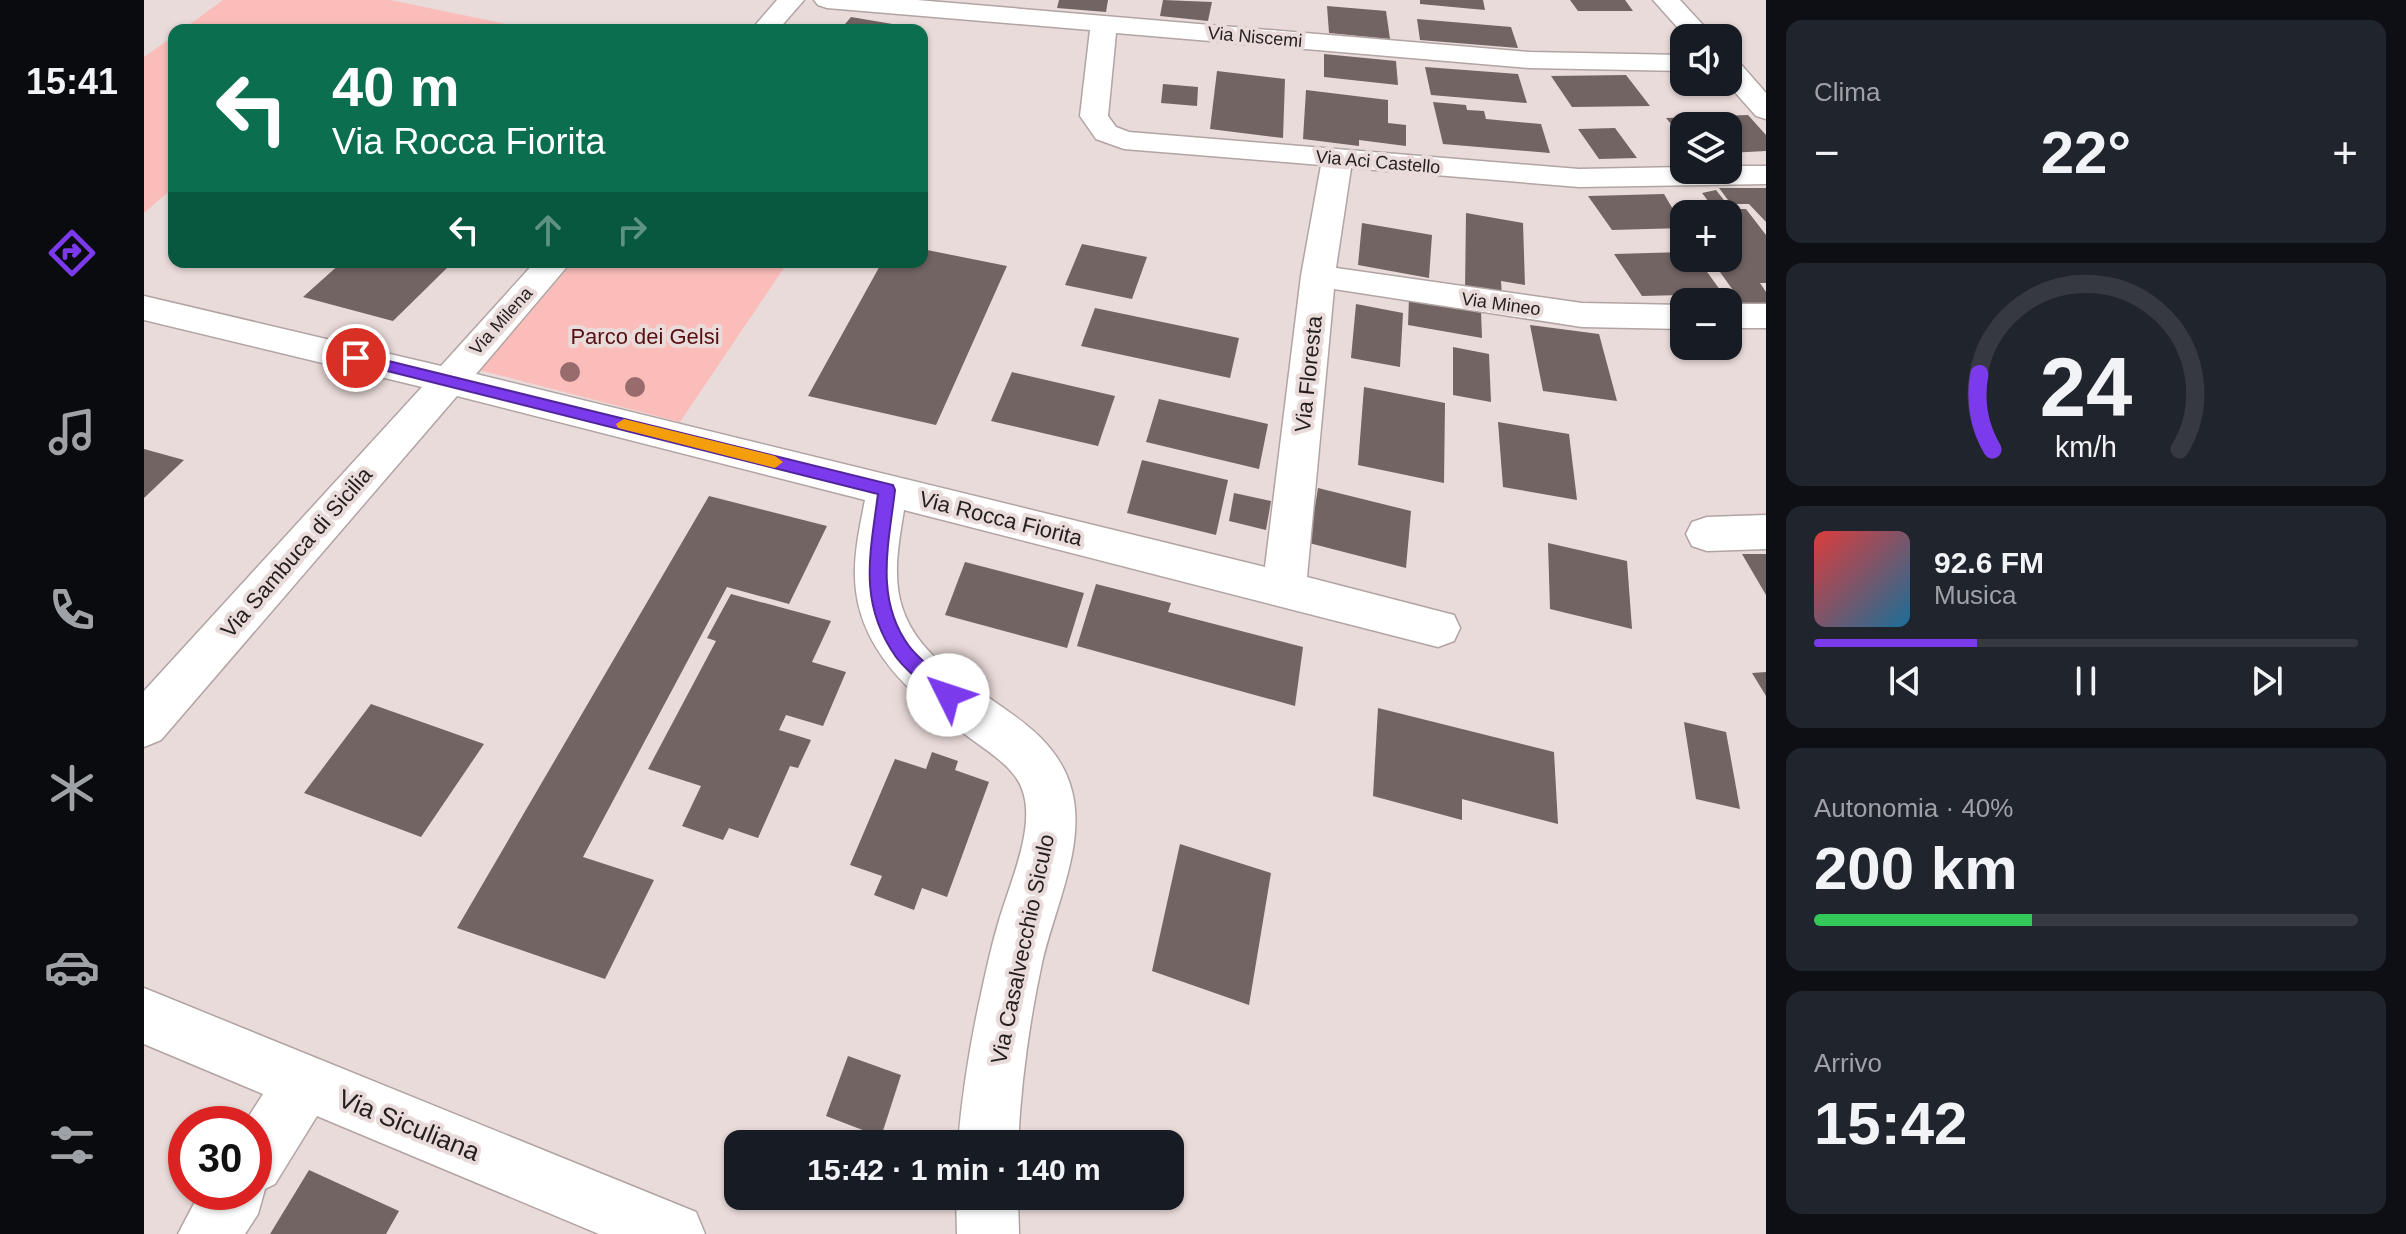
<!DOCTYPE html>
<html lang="it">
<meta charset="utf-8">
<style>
:root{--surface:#171b24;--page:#20242c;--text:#f1f3f6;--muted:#9ea1a6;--line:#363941;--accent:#7c3aed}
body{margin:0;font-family:Arial,sans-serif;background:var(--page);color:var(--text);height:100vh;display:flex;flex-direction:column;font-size:30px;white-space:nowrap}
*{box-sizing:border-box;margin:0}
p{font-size:26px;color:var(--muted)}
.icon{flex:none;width:44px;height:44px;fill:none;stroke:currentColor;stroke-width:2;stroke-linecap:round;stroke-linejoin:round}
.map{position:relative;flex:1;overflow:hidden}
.panel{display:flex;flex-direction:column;gap:20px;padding:20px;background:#0d0f14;width:640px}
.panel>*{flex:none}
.hud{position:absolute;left:24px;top:24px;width:760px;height:244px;border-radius:16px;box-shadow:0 2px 6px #0004;background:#0b6e4f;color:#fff;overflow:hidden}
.buttons{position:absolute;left:1526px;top:24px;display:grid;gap:16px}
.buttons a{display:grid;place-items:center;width:72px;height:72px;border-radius:16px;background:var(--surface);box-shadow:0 2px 6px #0004;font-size:40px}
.speed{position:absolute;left:24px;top:1106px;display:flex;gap:16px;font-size:40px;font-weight:700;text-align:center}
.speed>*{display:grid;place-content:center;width:104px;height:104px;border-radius:50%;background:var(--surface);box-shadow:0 2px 6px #0004;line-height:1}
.speed .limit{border:12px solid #d22;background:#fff;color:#111}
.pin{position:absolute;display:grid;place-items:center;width:68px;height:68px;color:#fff;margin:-34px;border:4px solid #fff;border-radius:50%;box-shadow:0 2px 8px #0007}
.me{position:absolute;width:88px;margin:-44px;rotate:311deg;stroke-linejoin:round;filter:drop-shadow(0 0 6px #0008)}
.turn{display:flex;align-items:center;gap:28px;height:168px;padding:0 32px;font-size:36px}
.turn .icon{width:104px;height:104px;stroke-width:2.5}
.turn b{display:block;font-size:56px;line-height:68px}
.lanes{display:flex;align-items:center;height:76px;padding:0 32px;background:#0003;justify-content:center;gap:40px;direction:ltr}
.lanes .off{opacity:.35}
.big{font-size:60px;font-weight:800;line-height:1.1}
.panel .card{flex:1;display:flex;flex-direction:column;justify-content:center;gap:12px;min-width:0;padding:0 28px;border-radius:16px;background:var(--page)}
.panel .dial{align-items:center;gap:0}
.dial svg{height:208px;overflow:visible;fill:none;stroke:var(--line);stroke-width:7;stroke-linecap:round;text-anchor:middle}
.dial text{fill:var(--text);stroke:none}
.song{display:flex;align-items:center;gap:24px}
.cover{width:96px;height:96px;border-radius:12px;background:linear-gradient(135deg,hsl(0 70% 55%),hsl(200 70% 35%))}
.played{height:8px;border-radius:4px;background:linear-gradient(90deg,var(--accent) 30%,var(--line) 30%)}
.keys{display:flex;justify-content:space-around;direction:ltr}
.heat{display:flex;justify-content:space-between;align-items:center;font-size:44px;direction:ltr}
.charge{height:12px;border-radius:6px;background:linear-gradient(90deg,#34c759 40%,var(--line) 0)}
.trip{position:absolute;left:580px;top:1130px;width:460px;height:80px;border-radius:16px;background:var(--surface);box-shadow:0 2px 6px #0004;font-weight:800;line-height:80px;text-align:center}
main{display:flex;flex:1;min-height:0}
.menu{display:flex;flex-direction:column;width:144px;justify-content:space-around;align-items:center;background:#090b0e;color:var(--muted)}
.menu .icon{width:56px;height:56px}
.menu .selected{color:var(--accent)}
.menu b{font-size:36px;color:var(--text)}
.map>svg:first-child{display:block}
.green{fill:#fabdb9}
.building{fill:#716463}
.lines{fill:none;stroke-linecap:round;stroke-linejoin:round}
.minor-casing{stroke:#b1a4a3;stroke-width:3}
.minor{fill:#fff;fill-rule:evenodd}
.tree{fill:#986b6d}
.route{fill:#7c3aed;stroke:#51269a;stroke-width:2}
.slow{fill:#f59e0b}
.labels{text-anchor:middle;stroke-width:8;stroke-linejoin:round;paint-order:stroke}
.far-street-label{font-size:18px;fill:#241f1e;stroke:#e9dbd9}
.park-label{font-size:22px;fill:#561014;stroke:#e9dbd9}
.street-label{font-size:22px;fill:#241f1e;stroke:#e9dbd9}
.near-street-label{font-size:26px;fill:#241f1e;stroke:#e9dbd9}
</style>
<main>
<nav class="menu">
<b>15:41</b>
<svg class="icon selected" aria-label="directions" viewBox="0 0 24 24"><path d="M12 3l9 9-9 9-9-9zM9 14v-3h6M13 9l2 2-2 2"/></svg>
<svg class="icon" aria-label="music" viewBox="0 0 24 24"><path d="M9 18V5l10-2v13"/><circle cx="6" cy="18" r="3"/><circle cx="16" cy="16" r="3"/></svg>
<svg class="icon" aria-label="phone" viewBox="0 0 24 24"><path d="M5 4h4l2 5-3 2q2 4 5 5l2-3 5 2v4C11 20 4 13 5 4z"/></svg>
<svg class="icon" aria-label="climate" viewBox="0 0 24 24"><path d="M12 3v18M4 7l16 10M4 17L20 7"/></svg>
<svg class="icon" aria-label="car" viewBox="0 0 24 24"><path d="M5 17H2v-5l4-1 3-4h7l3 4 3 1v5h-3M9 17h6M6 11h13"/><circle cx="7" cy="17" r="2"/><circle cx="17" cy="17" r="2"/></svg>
<svg class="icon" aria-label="filters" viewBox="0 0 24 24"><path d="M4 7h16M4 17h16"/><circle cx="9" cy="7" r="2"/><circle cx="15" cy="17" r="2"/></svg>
</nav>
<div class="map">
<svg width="1622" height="1234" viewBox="0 0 1622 1234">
<rect width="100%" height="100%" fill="#e9dbd9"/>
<!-- green -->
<g class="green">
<path d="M79,0h167l146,30h-354z"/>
<path d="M30,36v151l-30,26v-156z"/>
<path d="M430,262h214l-108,160 -201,-52z"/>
</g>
<!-- building -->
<g class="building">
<path d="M915,0h49l-2,12 -49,-4z"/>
<path d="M1019,0l49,2 -4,19 -48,-5z"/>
<path d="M1276,0h63l2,10 -65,-6z"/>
<path d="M1426,0h55l8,11h-55z"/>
<path d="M1183,6l59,5 4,28 -61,-6z"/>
<path d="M707,17l65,11v2h-76z"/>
<path d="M1273,19l94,8 7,21 -98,-8z"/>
<path d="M1180,54l72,7 2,24 -74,-8z"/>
<path d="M1281,67l93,7 9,29 -96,-8z"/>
<path d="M1073,71l68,8 -2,59 -73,-9z"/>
<path d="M1482,75l24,31 -78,1 -21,-31z"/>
<path d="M1019,84l35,3 -1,19 -36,-3z"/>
<path d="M1162,90l82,10v23l18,2v21l-47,-6v6l-56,-7z"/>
<path d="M1289,102l33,3 1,5 17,1 2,8 55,5 9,29 -107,-9z"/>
<path d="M1604,115l18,20v16l-38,2v-27h-44v13l-18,-21z"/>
<path d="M1471,128l22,30 -38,1 -21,-30z"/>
<path d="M1575,188h47v34l-17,-18h-18z"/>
<path d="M1572,190l15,19h15l20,26v48h-6l6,9v14l-21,1 -35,-49h18v-44h-10l-16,-21z"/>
<path d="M1520,194l20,34 -72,2 -24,-34z"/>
<path d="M1322,213l57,10 2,62 -24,-4 1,17 -37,-7z"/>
<path d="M1218,223l70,12 -3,43 -71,-13z"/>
<path d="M938,244l65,13 -15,42 -67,-14z"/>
<path d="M778,249l85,17 -71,159 -128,-29 74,-134h40z"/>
<path d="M1540,252v6h13l26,36 -81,2 -28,-42z"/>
<path d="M198,262h93l14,4 -56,55 -90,-24z"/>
<path d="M1265,298l72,13 1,27 -74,-13z"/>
<path d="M1212,304l47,9 -3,54 -49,-9z"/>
<path d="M951,308l144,30 -9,40 -149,-32z"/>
<path d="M1386,325l69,9 18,67 -74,-10z"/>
<path d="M1309,347l36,7 2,48 -38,-7z"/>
<path d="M868,372l103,24 -17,50 -107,-25z"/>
<path d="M1220,387l81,16 -1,80 -86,-18z"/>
<path d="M1015,399l109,25 -9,45 -113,-27z"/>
<path d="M1354,422l71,12 8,66 -74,-13z"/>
<path d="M0,449l40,11 -40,38z"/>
<path d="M998,460l86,20 -12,55 -89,-22z"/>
<path d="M1174,488l93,23 -5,57 -97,-25z"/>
<path d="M1090,493l37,8 -5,29 -37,-9z"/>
<path d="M565,496l118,30 -38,78 -62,-17 -144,270 71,23 -49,99 -148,-51z"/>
<path d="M1404,543l79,18 5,68 -82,-20z"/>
<path d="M1598,554h24v41z"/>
<path d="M821,562l119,31 -17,55 -122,-33z"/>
<path d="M952,584l75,19 -3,9 135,35 -8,59 -218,-60z"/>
<path d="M587,594l100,27 -19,41 34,10 -23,54 -37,-11 -7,15 32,10 -13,28 -8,-2 -32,72 -29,-10 -6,12 -41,-14 19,-40 -53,-17 68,-128 -9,-3z"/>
<path d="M1622,672v24l-14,-23z"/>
<path d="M227,704l113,40 -63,93 -117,-44z"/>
<path d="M1234,708l176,44 4,72 -96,-25v21l-89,-24z"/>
<path d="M1540,722l42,10 14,77 -44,-10z"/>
<path d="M788,752l26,9 -3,9 34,12 -42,115 -25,-9 -8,22 -40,-15 8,-19 -32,-11 45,-106 31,10z"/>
<path d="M1036,844l91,29 -22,132 -97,-34z"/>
<path d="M704,1056l53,19 -20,62 -55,-21z"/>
<path d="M165,1170l90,41 -13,23h-116z"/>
</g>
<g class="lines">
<!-- minor casing -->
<g class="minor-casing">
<g id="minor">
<path d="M633,0h27l-26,30h-27z"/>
<path d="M670,0h103l612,52 155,3v16l-155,-3 -413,-35 -8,83 8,11 13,5 450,37 105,-2v3h44v-4h38v18l-187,3 -228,-19 -15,100 246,35 102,2v24l-102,-2 -248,-38 -27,288 147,38 6,13 -6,13 -16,6 -534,-137c-5,31 -12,66 -2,97 27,85 148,96 170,184 14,55 -18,118 -30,172 -13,60 -21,120 -24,181h-60c4,-50 12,-100 23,-150 5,-23 10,-47 17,-70 10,-37 39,-97 24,-135 -8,-23 -38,-40 -56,-54 -53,-38 -109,-86 -111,-157 -1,-26 5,-52 10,-78l-408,-104 -296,344 -17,7v-56l278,-304 -278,-67v-24l297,70 94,-104h36l-95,112 789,193 36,-291 20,-111 -197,-16 -28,-10 -16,-23 10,-86 -263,-22 -9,-3z"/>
<path d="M1509,0h27l35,38h-28z"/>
<path d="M1584,59l10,2 28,32v26l-10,-3 -30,-34z"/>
<rect x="1584" y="304" width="38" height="24"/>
<path d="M1622,515v34l-59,2 -15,-5 -6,-12 6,-12 15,-5z"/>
<path d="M0,988l552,224 9,22h-106l-282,-118 -42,68 -10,5 -7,25 -13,20h-67l22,-42h54v-68h-10l19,-30 -119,-50z"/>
<path d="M812,1196h62l1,38h-62z"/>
</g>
</g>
<!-- minor -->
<use href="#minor" class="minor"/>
</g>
<!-- trees -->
<g class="tree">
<circle cx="426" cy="372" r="10"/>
<circle cx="491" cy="387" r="10"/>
</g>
<!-- route -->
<path class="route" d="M212,353l537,132 2,5c-6,53 -21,109 14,156 12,16 32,29 46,43l3,6 -3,6 -7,2 -6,-2c-15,-14 -34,-28 -46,-44 -38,-54 -26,-102 -18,-163l-527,-132v-7z"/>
<!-- slow -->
<path class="slow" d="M480,419l151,37 8,6 -8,6 -157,-40 -2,-4z"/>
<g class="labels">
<!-- far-street labels -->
<g class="far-street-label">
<text transform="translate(1111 37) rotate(5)" y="6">Via Niscemi</text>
<text transform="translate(1234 162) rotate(5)" y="6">Via Aci Castello</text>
<text transform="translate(1357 304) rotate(8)" y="6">Via Mineo</text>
<text transform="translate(357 321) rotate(-48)" y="6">Via Milena</text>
</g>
<!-- park labels -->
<g class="park-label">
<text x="501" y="344">Parco dei Gelsi</text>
</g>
<!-- street labels -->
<g class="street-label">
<text transform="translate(1164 374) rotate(-84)" y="8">Via Floresta</text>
<text transform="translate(857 518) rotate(14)" y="8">Via Rocca Fiorita</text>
<text transform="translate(152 552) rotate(-49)" y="8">Via Sambuca di Sicilia</text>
<text transform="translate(878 949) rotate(-78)" y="8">Via Casalvecchio Siculo</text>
</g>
<!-- near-street labels -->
<g class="near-street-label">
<text transform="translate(265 1125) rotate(22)" y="9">Via Siculiana</text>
</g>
</g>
</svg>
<div class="buttons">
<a><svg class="icon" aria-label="sound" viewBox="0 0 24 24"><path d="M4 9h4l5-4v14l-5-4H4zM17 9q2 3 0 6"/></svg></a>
<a><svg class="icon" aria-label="layers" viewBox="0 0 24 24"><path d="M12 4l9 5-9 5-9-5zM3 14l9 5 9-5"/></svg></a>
<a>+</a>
<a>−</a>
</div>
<div class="speed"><div class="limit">30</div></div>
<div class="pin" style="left:212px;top:358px;background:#d93025"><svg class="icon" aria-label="arrive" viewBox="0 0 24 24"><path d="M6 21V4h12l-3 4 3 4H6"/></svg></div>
<svg class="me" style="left:804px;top:695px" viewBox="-20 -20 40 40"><circle r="19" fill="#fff"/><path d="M0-13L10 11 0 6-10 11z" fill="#7c3aed"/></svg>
<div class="trip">15:42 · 1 min · 140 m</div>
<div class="hud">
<div class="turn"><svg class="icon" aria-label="left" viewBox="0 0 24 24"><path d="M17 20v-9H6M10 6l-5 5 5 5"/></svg><div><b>40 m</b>Via Rocca Fiorita</div></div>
<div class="lanes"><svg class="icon" aria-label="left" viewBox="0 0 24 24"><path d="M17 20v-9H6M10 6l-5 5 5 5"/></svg><svg class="icon off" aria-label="ahead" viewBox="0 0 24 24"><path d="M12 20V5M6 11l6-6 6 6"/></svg><svg class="icon off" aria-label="right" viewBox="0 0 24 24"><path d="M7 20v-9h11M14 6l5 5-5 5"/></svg></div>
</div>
</div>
<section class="panel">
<div class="card"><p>Clima</p>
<div class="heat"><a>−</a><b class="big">22°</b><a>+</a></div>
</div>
<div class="card dial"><svg viewBox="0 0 100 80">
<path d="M14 69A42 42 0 1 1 86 69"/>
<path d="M14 69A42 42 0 0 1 9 40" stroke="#7c3aed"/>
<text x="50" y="56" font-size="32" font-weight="700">24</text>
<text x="50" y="72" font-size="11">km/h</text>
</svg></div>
<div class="card">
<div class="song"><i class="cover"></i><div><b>92.6 FM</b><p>Musica</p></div></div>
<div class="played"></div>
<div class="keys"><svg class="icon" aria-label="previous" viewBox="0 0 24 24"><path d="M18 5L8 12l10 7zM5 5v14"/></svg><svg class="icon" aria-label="pause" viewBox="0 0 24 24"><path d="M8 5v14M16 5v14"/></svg><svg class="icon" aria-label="next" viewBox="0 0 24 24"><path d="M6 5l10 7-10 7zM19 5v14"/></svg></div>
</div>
<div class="card"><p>Autonomia · 40%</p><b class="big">200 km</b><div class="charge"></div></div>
<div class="card"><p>Arrivo</p><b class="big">15:42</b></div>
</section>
</main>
